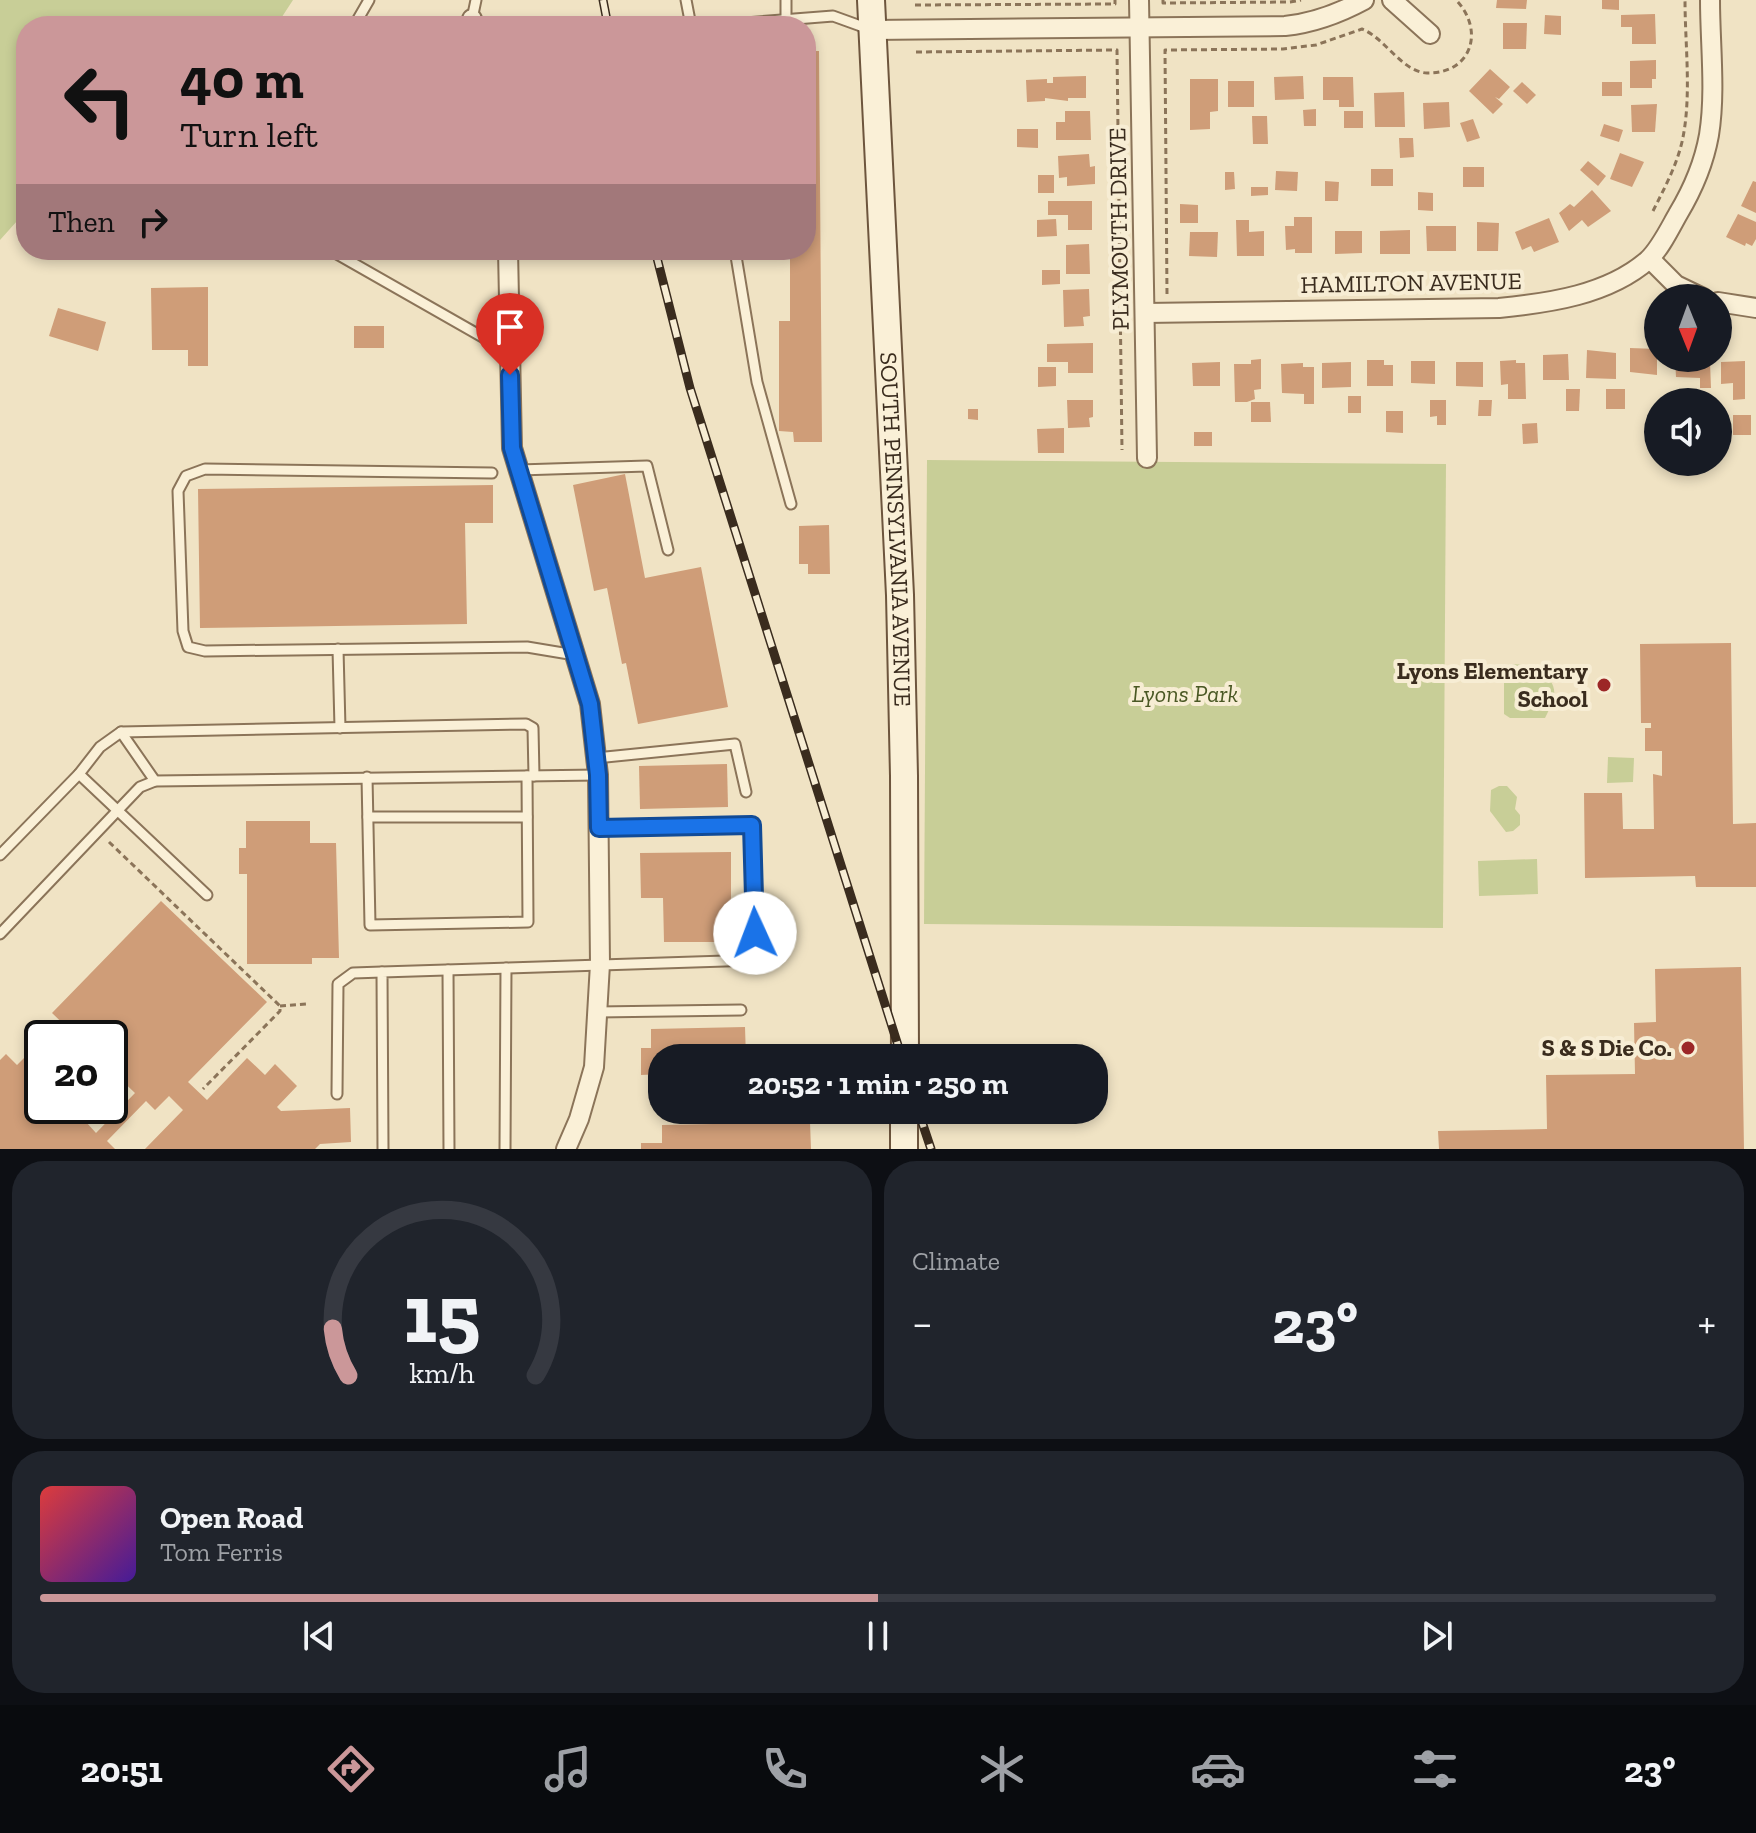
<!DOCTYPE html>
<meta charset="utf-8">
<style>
:root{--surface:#171b24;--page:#20242c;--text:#f1f3f6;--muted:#9ea1a6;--line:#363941;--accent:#cb9799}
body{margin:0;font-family:"Zilla Slab",serif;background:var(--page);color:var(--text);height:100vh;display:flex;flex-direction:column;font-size:30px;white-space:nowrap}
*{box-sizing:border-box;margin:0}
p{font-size:26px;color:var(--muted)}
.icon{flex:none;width:44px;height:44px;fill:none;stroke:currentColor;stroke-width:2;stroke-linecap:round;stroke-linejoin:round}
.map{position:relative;height:1149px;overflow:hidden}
.drawer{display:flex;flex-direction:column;gap:12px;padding:12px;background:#0d0f14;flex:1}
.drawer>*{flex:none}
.top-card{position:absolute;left:16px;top:16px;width:800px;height:244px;border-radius:32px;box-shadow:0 4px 12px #0003;background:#cb9799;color:#111;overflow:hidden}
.needle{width:52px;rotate:179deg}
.controls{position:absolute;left:1644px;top:284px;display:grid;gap:16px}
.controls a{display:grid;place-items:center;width:88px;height:88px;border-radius:50%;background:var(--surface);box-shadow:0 4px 12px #0003;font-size:40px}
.speed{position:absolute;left:24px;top:1020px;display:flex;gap:16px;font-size:40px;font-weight:700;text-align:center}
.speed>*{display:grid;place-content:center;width:104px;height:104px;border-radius:50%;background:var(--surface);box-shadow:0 4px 12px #0003;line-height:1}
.speed .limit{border:4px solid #111;border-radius:12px;background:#fff;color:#111}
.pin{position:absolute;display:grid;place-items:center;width:68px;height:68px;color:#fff;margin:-82px -34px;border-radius:50% 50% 50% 0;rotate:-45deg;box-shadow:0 0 8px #0007}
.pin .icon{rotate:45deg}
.me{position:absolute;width:88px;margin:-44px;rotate:358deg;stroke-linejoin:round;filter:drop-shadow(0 0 6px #0008)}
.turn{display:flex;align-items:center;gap:28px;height:168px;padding:0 32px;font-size:36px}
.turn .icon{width:104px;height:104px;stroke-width:2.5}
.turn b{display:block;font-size:56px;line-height:68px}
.then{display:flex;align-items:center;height:76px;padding:0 32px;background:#0003;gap:16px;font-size:30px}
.big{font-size:60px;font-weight:700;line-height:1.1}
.drawer .card{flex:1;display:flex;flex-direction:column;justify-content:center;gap:12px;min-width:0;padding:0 28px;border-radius:32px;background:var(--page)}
.drawer .dial{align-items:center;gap:0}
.dial svg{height:208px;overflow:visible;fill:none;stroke:var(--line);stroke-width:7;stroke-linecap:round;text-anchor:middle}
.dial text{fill:var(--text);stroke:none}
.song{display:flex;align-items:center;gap:24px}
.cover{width:96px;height:96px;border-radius:12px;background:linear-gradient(135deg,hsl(0 70% 55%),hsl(260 70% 35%))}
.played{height:8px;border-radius:4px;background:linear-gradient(90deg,var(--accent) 50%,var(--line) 50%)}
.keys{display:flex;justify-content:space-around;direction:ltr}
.heat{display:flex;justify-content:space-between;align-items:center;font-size:44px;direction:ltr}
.drawer .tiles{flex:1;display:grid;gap:12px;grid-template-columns:1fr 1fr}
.card:last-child{grid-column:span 2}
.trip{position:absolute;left:648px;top:1044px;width:460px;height:80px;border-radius:32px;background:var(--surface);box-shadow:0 4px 12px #0003;font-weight:700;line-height:80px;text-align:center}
.tabs{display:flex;height:128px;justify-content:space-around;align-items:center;background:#090b0e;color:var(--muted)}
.tabs .icon{width:56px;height:56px}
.tabs .selected{color:var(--accent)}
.tabs b{font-size:36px;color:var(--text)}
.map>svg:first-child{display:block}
.green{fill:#c8ce97}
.building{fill:#cf9d78}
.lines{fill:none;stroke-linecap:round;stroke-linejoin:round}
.lane-casing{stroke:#8b7459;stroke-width:13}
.street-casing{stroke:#8b7459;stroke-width:22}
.secondary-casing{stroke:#6d553d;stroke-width:30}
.path{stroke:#8b7459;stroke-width:3;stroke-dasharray:6 4;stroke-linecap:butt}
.lane{stroke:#faf0d7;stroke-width:9}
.street{stroke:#faf0d7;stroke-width:18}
.secondary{stroke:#faf0d7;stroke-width:26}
.rail-casing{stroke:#3a2c1e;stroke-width:9}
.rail{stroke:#f7edd4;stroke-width:6;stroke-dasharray:18;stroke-linecap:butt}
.route-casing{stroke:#114b97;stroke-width:20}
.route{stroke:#1a73e8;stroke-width:14}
.poi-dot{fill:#9c2727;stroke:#f7edd4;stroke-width:3}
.labels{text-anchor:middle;stroke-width:8;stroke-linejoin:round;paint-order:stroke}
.street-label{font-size:24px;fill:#3a2c1e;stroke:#f7edd4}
.poi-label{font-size:24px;font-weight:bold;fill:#3a2c1e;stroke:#f7edd4;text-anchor:end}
.park-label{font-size:24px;font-style:italic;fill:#4a5824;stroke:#f7edd4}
</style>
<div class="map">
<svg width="1756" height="1149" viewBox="0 0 1756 1149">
<rect width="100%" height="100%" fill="#f0e3c4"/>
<!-- green -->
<g class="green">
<path d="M0,0h293l-17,26h-250v185l-26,29z"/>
<path d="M927,460l519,4 -3,464 -519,-4z"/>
<path d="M1511,664l29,2c18,23 18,25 5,52h-35l-6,-4v-43z"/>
<path d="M1608,757l26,1 -1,24 -26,1z"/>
<path d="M1499,786h8l10,11 -2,12 5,6v10l-7,6 -7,1 -16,-21 1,-21z"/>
<path d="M1537,859l1,35 -59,2 -1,-35z"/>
</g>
<!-- building -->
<g class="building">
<path d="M1497,0h30l-1,9 -30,-1z"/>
<path d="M1602,0h17v10l-17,-1z"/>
<path d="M1655,14l1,30h-24v-17h-11v-12z"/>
<path d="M1545,15l16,1v19l-17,-1z"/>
<path d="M1503,23h24l-1,26h-23z"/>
<path d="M806,51h13l3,391h-28l-1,-10 -14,-1v-110h11v-71h16z"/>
<path d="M1656,60v19h-4v9h-22v-27z"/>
<path d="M1490,69l20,18 -11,12 -4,-2 8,7 -10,10 -24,-23z"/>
<path d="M1086,76v22h-18v3l-23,-3v3l-18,1 -1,-22 21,-1v4h6v-6z"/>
<path d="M1303,76l1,23 -29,1 -1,-23z"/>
<path d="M1323,77h30l1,30h-15v-7h-16z"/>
<path d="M1190,79h28v32l-8,1v17l-20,1z"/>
<rect x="1228" y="81" width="26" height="26"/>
<path d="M1522,82l14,13 -9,9 -14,-13z"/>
<rect x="1602" y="82" width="20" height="14"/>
<path d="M1404,92l1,35h-30l-1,-34z"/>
<path d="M1449,102l1,25 -26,2 -1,-26z"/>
<path d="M1657,104l-2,28h-23l-1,-27z"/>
<path d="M1316,109v17h-12l-1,-16z"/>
<path d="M1065,111h25l1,29h-35v-18h9z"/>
<rect x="1344" y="111" width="19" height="17"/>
<path d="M1252,116h15l1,28h-15z"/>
<path d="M1473,119l7,19 -13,4 -7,-19z"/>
<path d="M1604,124l19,6 -4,12 -19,-6z"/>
<path d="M1017,129h21v19l-21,-1z"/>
<path d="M1399,138h14l1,19 -14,1z"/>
<path d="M1620,153l24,9 -12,25 -22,-8z"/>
<path d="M1089,154l1,13 5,-1v18l-28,2v-9l-8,1 -1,-22z"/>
<path d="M1588,161l18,15 -8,10 -18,-16z"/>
<rect x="1463" y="167" width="21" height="20"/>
<rect x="1371" y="169" width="22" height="17"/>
<path d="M1276,171l22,1 -1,19 -22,-1z"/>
<path d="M1225,172h9l1,17 -10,1z"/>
<rect x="1038" y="175" width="16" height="18"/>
<path d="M1325,181l14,1 -1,19h-13z"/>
<path d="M1753,181l3,1v31l-15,-7z"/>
<path d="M1251,187h17v8l-17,1z"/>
<path d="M1592,190l19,21 -23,16 -6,-7 -13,11 -10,-18 11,-9 4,3z"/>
<path d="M1418,192l15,1v18l-15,-1z"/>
<path d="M1048,201h44v29h-24v-15h-20z"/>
<path d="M1180,204l18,1v18h-18z"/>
<path d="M1738,214l18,8v17l-4,7 -6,-3 -1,3 -19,-9z"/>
<path d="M1294,217h18v36h-17v-4l-9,1 -1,-24h9z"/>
<path d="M1549,218l10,24 -25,10 -3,-6 -9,4 -7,-18z"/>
<path d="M1056,219l1,17 -20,1v-17z"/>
<path d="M1236,220h13v12l15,-1v25h-27z"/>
<path d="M1477,222l22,1 -1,28h-21z"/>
<path d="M1426,226h30v25h-29z"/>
<path d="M1410,230v24h-30v-23z"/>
<path d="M1335,231h27v22l-27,1z"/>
<path d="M1190,232h28l-1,25 -28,-1z"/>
<path d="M1089,244l1,30h-24v-29z"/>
<path d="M1042,270h18v14l-18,1z"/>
<path d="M208,287v79h-20v-16h-36l-1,-62z"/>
<path d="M1089,289l1,27 -7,1 1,9 -20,1 -1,-37z"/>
<path d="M58,308l48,14 -8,29 -49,-15z"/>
<rect x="354" y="326" width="30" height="22"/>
<path d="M1093,343v30h-25v-11h-21v-18z"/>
<path d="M1630,348l27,1v26l-27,-3z"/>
<path d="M1587,350l29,3v26l-30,-1z"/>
<path d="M1568,354l1,26h-26v-25z"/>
<path d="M1675,358h25v4h10l1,26h-11v-10l-24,-1z"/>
<path d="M1261,359v30l-7,1 1,9 -8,3h-12l-1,-38h17v-4z"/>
<path d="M1367,360h17v5h9v21h-26z"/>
<path d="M1516,360v3h9l1,36h-18v-15l-7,1 -1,-24z"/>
<path d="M1411,361h24v23l-24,-1z"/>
<path d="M1745,361v38l-12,1v-17l-12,1v-22z"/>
<path d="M1220,362v24h-27l-1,-23z"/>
<path d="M1351,362v25l-29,1v-25z"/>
<path d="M1456,362h27v25l-27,-1z"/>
<path d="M1303,363v4h11v37h-10v-10l-22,-1 -1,-29z"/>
<path d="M1038,367h18v19l-18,1z"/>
<path d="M1566,389h14l-1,22h-13z"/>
<rect x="1606" y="389" width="19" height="20"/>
<rect x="1348" y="396" width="13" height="17"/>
<path d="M1067,400h26v17l-4,1 1,9 -22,1z"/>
<path d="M1430,400h16v25h-9v-9l-7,1z"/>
<path d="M1479,400h13l-1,16h-13z"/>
<path d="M1251,402h19l1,20h-20z"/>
<path d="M968,409h10v11l-10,-1z"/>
<path d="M1386,411h17v22l-17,-1z"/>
<rect x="1733" y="415" width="18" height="20"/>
<path d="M1537,423l1,20 -15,1 -1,-20z"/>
<path d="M1064,428v25h-26l-1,-24z"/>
<rect x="1194" y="432" width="18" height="14"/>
<path d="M625,474l20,104 56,-11 27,140 -90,17 -12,-61 -4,1 -15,-76 -13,3 -21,-106z"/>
<path d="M493,485v38h-28l2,101 -267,4 -2,-139z"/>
<path d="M829,525l1,49h-22v-10h-9v-38z"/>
<path d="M1731,643l2,181 23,-1v64h-60l-1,-11 -110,2 -1,-85h38l1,36h31l-1,-55 9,2v-25h-17v-23h6v-5h-10l-1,-79z"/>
<path d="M727,764l1,43 -88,2 -1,-43z"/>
<path d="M246,821h64v22h26l3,115h-27v6h-65v-90h-8v-26h7z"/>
<path d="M731,852v90h-67l-1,-44h-22l-1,-45z"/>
<path d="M161,901l106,101 -79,80 19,18 40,-42 18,17 10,-11 22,22 -20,21 4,4 69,-3 1,34 -31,2 -5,5h-170l38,-39 -14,-14 -14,14 -9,-9 -39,40 8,8h-115v-89l6,-6 11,11 11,-11 14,13v39h40l10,10 -6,6 10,11 39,-40 -25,-24v-31h-32l-26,-25z"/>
<path d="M1741,967l3,182h-305l-1,-18 109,-2 -1,-54 89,-1 -1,-51 22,-1 -1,-53z"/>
<path d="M745,1027l1,31h-84v16l-21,1v-27h10v-19z"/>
<path d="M810,1122l1,27h-170v-6h21v-18z"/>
</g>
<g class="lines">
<!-- lane casing -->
<g class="lane-casing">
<g id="lane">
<path d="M686,0l5,26"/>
<path d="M786,0v20"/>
<path d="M472,19l4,-19"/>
<path d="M354,26l15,-26"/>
<path d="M707,26l126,-10 36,13"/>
<path d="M330,250l179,102"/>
<path d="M735,250l22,132 34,122"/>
<path d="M519,470l128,-4 21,84"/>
<path d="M492,473l-287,-4 -19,7 -8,15 5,140 5,16 17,4 322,-4 48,8"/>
<path d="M338,649l2,79"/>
<path d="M121,732l34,49"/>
<path d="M596,758l139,-14 11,48"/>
<path d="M79,774l128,121"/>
<path d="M367,777l3,148 158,-3 -1,-146"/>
<path d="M368,817h159"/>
<path d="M0,855l79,-81 21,-27 21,-15 405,-8 7,4 1,48"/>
<path d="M0,934l140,-147 15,-6 443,-6"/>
<path d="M448,970l1,179"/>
<path d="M597,1012l144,-2"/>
<path d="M337,1094l1,-110 15,-11 29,-1"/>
<path d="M383,1149l-1,-177 374,-12 -4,-135 -153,3"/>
<path d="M505,1149l1,-181"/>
</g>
</g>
<!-- street casing -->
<g class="street-casing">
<g id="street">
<path d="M1139,0l8,458"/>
<path d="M1392,0l38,34"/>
<path d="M472,19l1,7"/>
<path d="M872,30l413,-4c29,-3 53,-12 79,-26"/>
<path d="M508,250l4,198 78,256 8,71 2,189 -6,103 -15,52 -13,30"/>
<path d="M1650,259l26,26 27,13"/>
<path d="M1718,302l38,6"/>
<path d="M1145,313l354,-5c50,-5 109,-13 149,-48 12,-11 22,-32 30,-46 15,-25 26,-51 31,-79 7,-44 1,-91 1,-135"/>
</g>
</g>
<!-- secondary casing -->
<g class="secondary-casing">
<g id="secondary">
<path id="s1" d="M871,0l29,595 4,181 1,282"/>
<path d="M904,1149v-39"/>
</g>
</g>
<!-- path -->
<g class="path">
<path d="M1163,0v3l127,-1 11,-2"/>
<path d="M915,5l200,-1v-4"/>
<path d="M916,52l201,-2 5,400"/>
<path d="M1653,211c11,-22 23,-44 29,-69 10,-45 3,-96 3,-142"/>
<path d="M1167,294l-2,-244 118,-1 33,-4 46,-16c23,9 40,43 65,44 45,1 58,-43 29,-73"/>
<path d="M109,842l171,164v5l-77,78"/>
<path d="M280,1006l26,-2"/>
</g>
<!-- lane -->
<use href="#lane" class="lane"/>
<!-- street -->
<use href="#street" class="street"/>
<!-- secondary -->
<use href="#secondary" class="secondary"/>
<!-- rail casing -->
<g class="rail-casing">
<g id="rail">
<path d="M603,0l5,26"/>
<path d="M655,250l35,138 212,670"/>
<path d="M918,1110l13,39"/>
</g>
</g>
<!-- rail -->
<use href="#rail" class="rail"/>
</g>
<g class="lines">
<!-- route casing -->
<g class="route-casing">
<path id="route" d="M510,375l2,73 78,256 8,71 1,53 153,-3 3,108"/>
</g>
<!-- route -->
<use href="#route" class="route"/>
</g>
<!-- markers -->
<g class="poi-dot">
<circle cx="1604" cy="685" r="8"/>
<circle cx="1688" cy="1048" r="8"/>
</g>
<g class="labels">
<!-- street labels -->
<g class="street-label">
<text transform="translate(1119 229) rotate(-91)" y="8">PLYMOUTH DRIVE</text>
<text transform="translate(1411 283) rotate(-1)" y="8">HAMILTON AVENUE</text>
<text dy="8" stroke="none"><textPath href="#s1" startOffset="530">SOUTH PENNSYLVANIA AVENUE</textPath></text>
</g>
<!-- poi labels -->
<g class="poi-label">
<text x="1588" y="679">Lyons Elementary<tspan x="1588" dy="28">School</tspan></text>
<text x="1672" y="1056">S &amp; S Die Co.</text>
</g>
<!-- park labels -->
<g class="park-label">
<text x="1185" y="702">Lyons Park</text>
</g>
</g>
</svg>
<div class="controls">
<a><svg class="needle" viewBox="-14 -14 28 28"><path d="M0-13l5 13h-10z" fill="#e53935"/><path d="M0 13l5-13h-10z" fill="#9ea1a6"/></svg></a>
<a><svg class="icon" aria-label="sound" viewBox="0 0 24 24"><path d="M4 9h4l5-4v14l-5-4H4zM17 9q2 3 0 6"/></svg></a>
</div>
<div class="speed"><div class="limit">20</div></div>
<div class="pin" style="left:510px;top:375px;background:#d93025"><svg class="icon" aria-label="arrive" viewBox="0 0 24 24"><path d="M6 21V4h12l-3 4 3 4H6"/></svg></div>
<svg class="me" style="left:755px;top:933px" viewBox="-20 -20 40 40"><circle r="19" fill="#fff"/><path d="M0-13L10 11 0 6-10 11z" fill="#1a73e8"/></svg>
<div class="trip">20:52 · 1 min · 250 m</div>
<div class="top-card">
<div class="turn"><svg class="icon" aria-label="left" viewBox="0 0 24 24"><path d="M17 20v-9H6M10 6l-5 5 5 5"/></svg><div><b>40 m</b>Turn left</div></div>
<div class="then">Then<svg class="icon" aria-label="right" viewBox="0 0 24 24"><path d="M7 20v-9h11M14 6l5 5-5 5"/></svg></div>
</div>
</div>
<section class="drawer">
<div class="tiles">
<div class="card dial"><svg viewBox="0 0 100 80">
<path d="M14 69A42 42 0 1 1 86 69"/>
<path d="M14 69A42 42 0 0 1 8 51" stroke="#cb9799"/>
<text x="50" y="56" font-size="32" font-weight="700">15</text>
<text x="50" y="72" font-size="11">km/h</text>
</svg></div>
<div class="card"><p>Climate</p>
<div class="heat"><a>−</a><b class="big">23°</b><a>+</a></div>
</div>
<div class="card">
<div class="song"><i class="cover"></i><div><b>Open Road</b><p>Tom Ferris</p></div></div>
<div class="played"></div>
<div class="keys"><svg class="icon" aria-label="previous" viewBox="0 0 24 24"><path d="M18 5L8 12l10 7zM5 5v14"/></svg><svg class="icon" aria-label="pause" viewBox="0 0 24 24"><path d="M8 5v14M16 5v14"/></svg><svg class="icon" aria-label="next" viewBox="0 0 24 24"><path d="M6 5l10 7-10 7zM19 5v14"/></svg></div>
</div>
</div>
</section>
<nav class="tabs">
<b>20:51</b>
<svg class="icon selected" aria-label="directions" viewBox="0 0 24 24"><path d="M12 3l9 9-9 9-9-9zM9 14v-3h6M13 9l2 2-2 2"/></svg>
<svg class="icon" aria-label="music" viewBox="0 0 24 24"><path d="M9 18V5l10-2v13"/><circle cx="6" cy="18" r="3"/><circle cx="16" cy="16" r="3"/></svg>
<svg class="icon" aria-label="phone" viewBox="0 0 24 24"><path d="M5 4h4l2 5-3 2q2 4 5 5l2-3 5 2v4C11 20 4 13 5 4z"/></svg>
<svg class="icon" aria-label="climate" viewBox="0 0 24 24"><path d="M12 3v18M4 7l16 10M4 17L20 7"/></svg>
<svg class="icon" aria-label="car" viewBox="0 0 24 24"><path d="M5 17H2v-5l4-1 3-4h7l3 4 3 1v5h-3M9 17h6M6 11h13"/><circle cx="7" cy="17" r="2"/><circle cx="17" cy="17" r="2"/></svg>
<svg class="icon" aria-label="filters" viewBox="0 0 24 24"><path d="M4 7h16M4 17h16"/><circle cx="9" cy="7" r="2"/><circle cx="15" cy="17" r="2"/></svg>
<b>23°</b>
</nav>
